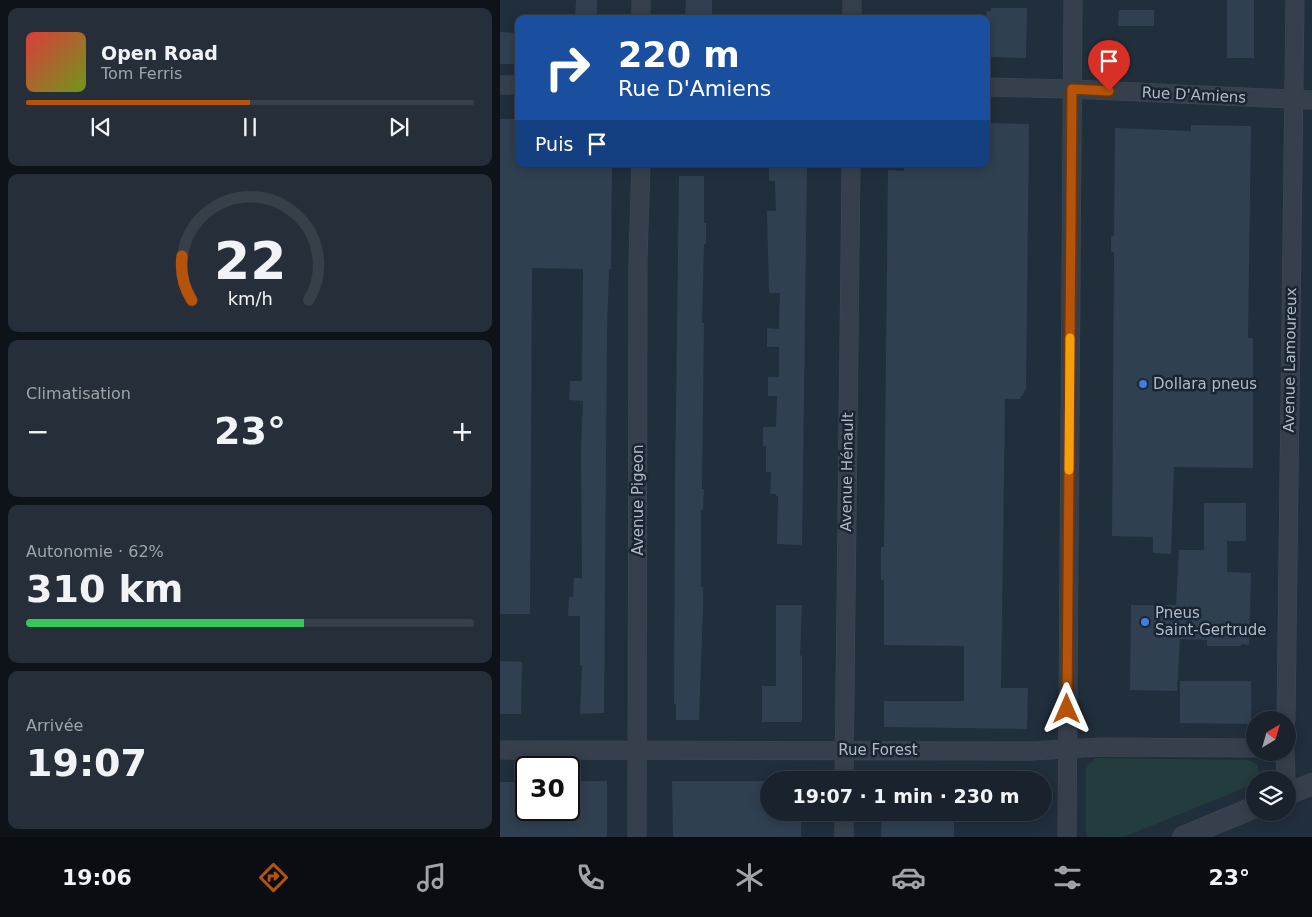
<!DOCTYPE html>
<html lang="fr">
<meta charset="utf-8">
<style>
:root{--surface:#19222d;--page:#262f39;--text:#f1f3f6;--muted:#9fa4aa;--line:#373f49;--accent:#b45309}
body{margin:0;font-family:"DejaVu Sans",sans-serif;background:var(--page);color:var(--text);height:100vh;display:flex;flex-direction:column;font-size:19px;white-space:nowrap}
*{box-sizing:border-box;margin:0}
p{font-size:16px;color:var(--muted)}
.icon{flex:none;width:28px;height:28px;fill:none;stroke:currentColor;stroke-width:2;stroke-linecap:round;stroke-linejoin:round}
.map{position:relative;flex:1;overflow:hidden}
.details{display:flex;flex-direction:column;gap:8px;padding:8px;background:#0e1319;width:500px}
.details>*{flex:none}
.guide{position:absolute;left:15px;top:15px;width:475px;height:152px;border-radius:10px;box-shadow:0 2px 12px #0003,0 0 0 1px var(--line);background:#1a4fa0;color:#fff;overflow:hidden}
.needle{width:32px;rotate:37deg}
.buttons{position:absolute;left:746px;top:711px;display:grid;gap:10px}
.buttons a{display:grid;place-items:center;width:50px;height:50px;border-radius:50%;background:var(--surface);box-shadow:0 2px 12px #0003,0 0 0 1px var(--line);font-size:25px}
.speed{position:absolute;left:15px;top:756px;display:flex;gap:10px;font-size:25px;font-weight:700;text-align:center}
.speed>*{display:grid;place-content:center;width:65px;height:65px;border-radius:50%;background:var(--surface);box-shadow:0 2px 12px #0003,0 0 0 1px var(--line);line-height:1}
.speed .limit{border:2px solid #111;border-radius:8px;background:#fff;color:#111}
.pin{position:absolute;display:grid;place-items:center;width:42px;height:42px;color:#fff;margin:-51px -21px;border-radius:50% 50% 50% 0;rotate:-45deg;box-shadow:0 0 5px #0007}
.pin .icon{rotate:45deg}
.me{position:absolute;width:55px;margin:-28px;rotate:0deg;stroke-linejoin:round;filter:drop-shadow(0 0 4px #0008)}
.turn{display:flex;align-items:center;gap:18px;height:105px;padding:0 20px;font-size:22px}
.turn .icon{width:65px;height:65px;stroke-width:2.5}
.turn b{display:block;font-size:35px;line-height:42px}
.then{display:flex;align-items:center;height:48px;padding:0 20px;background:#0003;gap:10px;font-size:19px}
.big{font-size:38px;font-weight:800;line-height:1.1}
.details .widget{flex:1;display:flex;flex-direction:column;justify-content:center;gap:8px;min-width:0;padding:0 18px;border-radius:10px;background:var(--page)}
.details .dial{align-items:center;gap:0}
.dial svg{height:130px;overflow:visible;fill:none;stroke:var(--line);stroke-width:7;stroke-linecap:round;text-anchor:middle}
.dial text{fill:var(--text);stroke:none}
.song{display:flex;align-items:center;gap:15px}
.cover{width:60px;height:60px;border-radius:8px;background:linear-gradient(135deg,hsl(0 70% 55%),hsl(80 70% 35%))}
.played{height:5px;border-radius:2px;background:linear-gradient(90deg,var(--accent) 50%,var(--line) 50%)}
.keys{display:flex;justify-content:space-around;direction:ltr}
.heat{display:flex;justify-content:space-between;align-items:center;font-size:28px;direction:ltr}
.charge{height:8px;border-radius:4px;background:linear-gradient(90deg,#34c759 62%,var(--line) 0)}
.trip{position:absolute;left:260px;top:771px;width:292px;height:50px;border-radius:25px;background:var(--surface);box-shadow:0 2px 12px #0003,0 0 0 1px var(--line);font-weight:800;line-height:50px;text-align:center}
.dock{display:flex;height:80px;justify-content:space-around;align-items:center;background:#0a0e12;color:var(--muted)}
.dock .icon{width:35px;height:35px}
.dock .selected{color:var(--accent)}
.dock b{font-size:22px;color:var(--text)}
main{display:flex;flex:1;min-height:0}
.map>svg:first-child{display:block}
.green{fill:#233c3d}
.building{fill:#304051}
.lines{fill:none;stroke-linecap:round;stroke-linejoin:round}
.minor-casing{stroke:#3e4955;stroke-width:19}
.tertiary-casing{stroke:#3e4955;stroke-width:22}
.minor{stroke:#35404c;stroke-width:18}
.tertiary{stroke:#35404c;stroke-width:21}
.route-casing{stroke:#753606;stroke-width:12}
.route{stroke:#b45309;stroke-width:9}
.slow{stroke:#f59e0b;stroke-width:9}
.shop-dot{fill:#3f7fe0;stroke:#1a2531;stroke-width:2}
.labels{text-anchor:middle;stroke-width:5;stroke-linejoin:round;paint-order:stroke}
.street-label{font-size:15px;fill:#b0bbc8;stroke:#1a2531}
.poi-label{font-size:15px;fill:#b0bbc8;stroke:#1a2531;text-anchor:start}
</style>
<main>
<section class="details">
<div class="widget">
<div class="song"><i class="cover"></i><div><b>Open Road</b><p>Tom Ferris</p></div></div>
<div class="played"></div>
<div class="keys"><svg class="icon" aria-label="previous" viewBox="0 0 24 24"><path d="M18 5L8 12l10 7zM5 5v14"/></svg><svg class="icon" aria-label="pause" viewBox="0 0 24 24"><path d="M8 5v14M16 5v14"/></svg><svg class="icon" aria-label="next" viewBox="0 0 24 24"><path d="M6 5l10 7-10 7zM19 5v14"/></svg></div>
</div>
<div class="widget dial"><svg viewBox="0 0 100 80">
<path d="M14 69A42 42 0 1 1 86 69"/>
<path d="M14 69A42 42 0 0 1 8 42" stroke="#b45309"/>
<text x="50" y="56" font-size="32" font-weight="700">22</text>
<text x="50" y="72" font-size="11">km/h</text>
</svg></div>
<div class="widget"><p>Climatisation</p>
<div class="heat"><a>−</a><b class="big">23°</b><a>+</a></div>
</div>
<div class="widget"><p>Autonomie · 62%</p><b class="big">310 km</b><div class="charge"></div></div>
<div class="widget"><p>Arrivée</p><b class="big">19:07</b></div>
</section>
<div class="map">
<svg width="812" height="837" viewBox="0 0 812 837">
<rect width="100%" height="100%" fill="#212e3c"/>
<!-- green -->
<path class="green" d="M596,758l151,2 10,4 2,7 -1,9h-3l-1,4 -130,53h-37l-1,-4v-64l2,-4z"/>
<!-- building -->
<g class="building">
<path d="M76,0h21v19h-22z"/>
<path d="M186,0h26v19h-27z"/>
<rect x="727" y="0" width="27" height="58"/>
<path d="M491,8h36l-1,50 -36,-1v-6h-3l-1,-40h5z"/>
<path d="M619,10h35v16h-36z"/>
<path d="M0,32l19,1v31h-19z"/>
<path d="M0,119h19v45h93l-1,105h-2l-2,62 -3,382 -24,1 2,-49h-2v-49h-12l1,-19h4l1,-19h8l-1,-128 2,-49 -14,-1 1,-19h12l1,-112 -51,-1 -2,346h-30z"/>
<path d="M486,123l43,1 -3,265 -6,10h-15l-4,289h27l-1,41 -143,-2v-26h80v-55l-80,-1v-65h-3v-33h3l4,-377 16,1v-7h82z"/>
<path d="M691,125l60,1 -3,212h5v130l-79,-1 -3,87 -18,-1v-16l-41,-1 2,-284h-3v-16h3l1,-108 76,3z"/>
<path d="M269,164h38l-5,381 -25,-1 1,-48h-2v-2h-6l1,-22h-5v-26h-3v-19h13l1,-31h-9v-19h11v-30h-12v-19l12,1 1,-36h-11l-2,-82h9l-1,-30h-6z"/>
<path d="M179,176h25v47h2v21h-2l-2,79h2l-2,166h2l-1,21h-2v77h2v22l-4,111h-23v-16h-2l1,-215z"/>
<path d="M704,503h42v38h-19v31l24,1 -2,72 -8,-1v2h-34v-6l-27,-1 -3,52 -47,-1 1,-85h45l3,-55h25z"/>
<path d="M276,605h26l-2,50 2,1v64h-1v2h-39v-36h14z"/>
<path d="M0,661l22,1 -1,52h-21z"/>
<path d="M680,681h71v43l-71,-1z"/>
<path d="M69,781h38v56h-107v-55h26v28h43z"/>
<path d="M172,781h97v31h32v25h-128z"/>
<path d="M382,812h72v25h-73z"/>
</g>
<g class="lines">
<!-- minor casing -->
<g class="minor-casing">
<g id="minor">
<path d="M141,19v-19"/>
<path d="M352,19v-19"/>
<path d="M0,85h19"/>
<path d="M486,87l86,2 240,11"/>
<path d="M786,720l9,-720"/>
<path d="M0,750l531,1 69,-4 155,1"/>
<path d="M785,752l1,28"/>
<path d="M344,780l7,-616"/>
<path d="M137,837l1,-579 3,-94"/>
<path d="M344,837v-25"/>
<path d="M567,837l6,-837"/>
</g>
</g>
<!-- tertiary casing -->
<g class="tertiary-casing">
<g id="tertiary">
<path d="M788,794l24,-10"/>
<path d="M683,837l72,-30"/>
</g>
</g>
<!-- minor -->
<use href="#minor" class="minor"/>
<!-- tertiary -->
<use href="#tertiary" class="tertiary"/>
</g>
<g class="lines">
<!-- route casing -->
<g class="route-casing">
<path id="route" d="M567,709l5,-620 37,2"/>
</g>
<!-- route -->
<use href="#route" class="route"/>
<!-- slow -->
<path class="slow" d="M569,470l1,-132"/>
</g>
<!-- markers -->
<g class="shop-dot">
<circle cx="643" cy="384" r="5"/>
<circle cx="645" cy="622" r="5"/>
</g>
<g class="labels">
<!-- street labels -->
<g class="street-label">
<text transform="translate(694 95) rotate(3)" y="5">Rue D'Amiens</text>
<text transform="translate(790 360) rotate(-89)" y="5">Avenue Lamoureux</text>
<text transform="translate(347 472) rotate(-89)" y="5">Avenue Hénault</text>
<text transform="translate(138 500) rotate(-90)" y="5">Avenue Pigeon</text>
<text x="378" y="755">Rue Forest</text>
</g>
<!-- poi labels -->
<g class="poi-label">
<text x="653" y="389">Dollara pneus</text>
<text x="655" y="618">Pneus<tspan x="655" dy="17">Saint-Gertrude</tspan></text>
</g>
</g>
</svg>
<div class="buttons">
<a><svg class="needle" viewBox="-14 -14 28 28"><path d="M0-13l5 13h-10z" fill="#e53935"/><path d="M0 13l5-13h-10z" fill="#9fa4aa"/></svg></a>
<a><svg class="icon" aria-label="layers" viewBox="0 0 24 24"><path d="M12 4l9 5-9 5-9-5zM3 14l9 5 9-5"/></svg></a>
</div>
<div class="speed"><div class="limit">30</div></div>
<div class="pin" style="left:609px;top:91px;background:#d93025"><svg class="icon" aria-label="arrive" viewBox="0 0 24 24"><path d="M6 21V4h12l-3 4 3 4H6"/></svg></div>
<svg class="me" style="left:567px;top:709px" viewBox="-20 -20 40 40"><path d="M0-17L14 15 0 8-14 15z" fill="#b45309" stroke="#fff" stroke-width="4"/></svg>
<div class="trip">19:07 · 1 min · 230 m</div>
<div class="guide">
<div class="turn"><svg class="icon" aria-label="right" viewBox="0 0 24 24"><path d="M7 20v-9h11M14 6l5 5-5 5"/></svg><div><b>220 m</b>Rue D'Amiens</div></div>
<div class="then">Puis<svg class="icon" aria-label="arrive" viewBox="0 0 24 24"><path d="M6 21V4h12l-3 4 3 4H6"/></svg></div>
</div>
</div>
</main>
<nav class="dock">
<b>19:06</b>
<svg class="icon selected" aria-label="directions" viewBox="0 0 24 24"><path d="M12 3l9 9-9 9-9-9zM9 14v-3h6M13 9l2 2-2 2"/></svg>
<svg class="icon" aria-label="music" viewBox="0 0 24 24"><path d="M9 18V5l10-2v13"/><circle cx="6" cy="18" r="3"/><circle cx="16" cy="16" r="3"/></svg>
<svg class="icon" aria-label="phone" viewBox="0 0 24 24"><path d="M5 4h4l2 5-3 2q2 4 5 5l2-3 5 2v4C11 20 4 13 5 4z"/></svg>
<svg class="icon" aria-label="climate" viewBox="0 0 24 24"><path d="M12 3v18M4 7l16 10M4 17L20 7"/></svg>
<svg class="icon" aria-label="car" viewBox="0 0 24 24"><path d="M5 17H2v-5l4-1 3-4h7l3 4 3 1v5h-3M9 17h6M6 11h13"/><circle cx="7" cy="17" r="2"/><circle cx="17" cy="17" r="2"/></svg>
<svg class="icon" aria-label="filters" viewBox="0 0 24 24"><path d="M4 7h16M4 17h16"/><circle cx="9" cy="7" r="2"/><circle cx="15" cy="17" r="2"/></svg>
<b>23°</b>
</nav>
